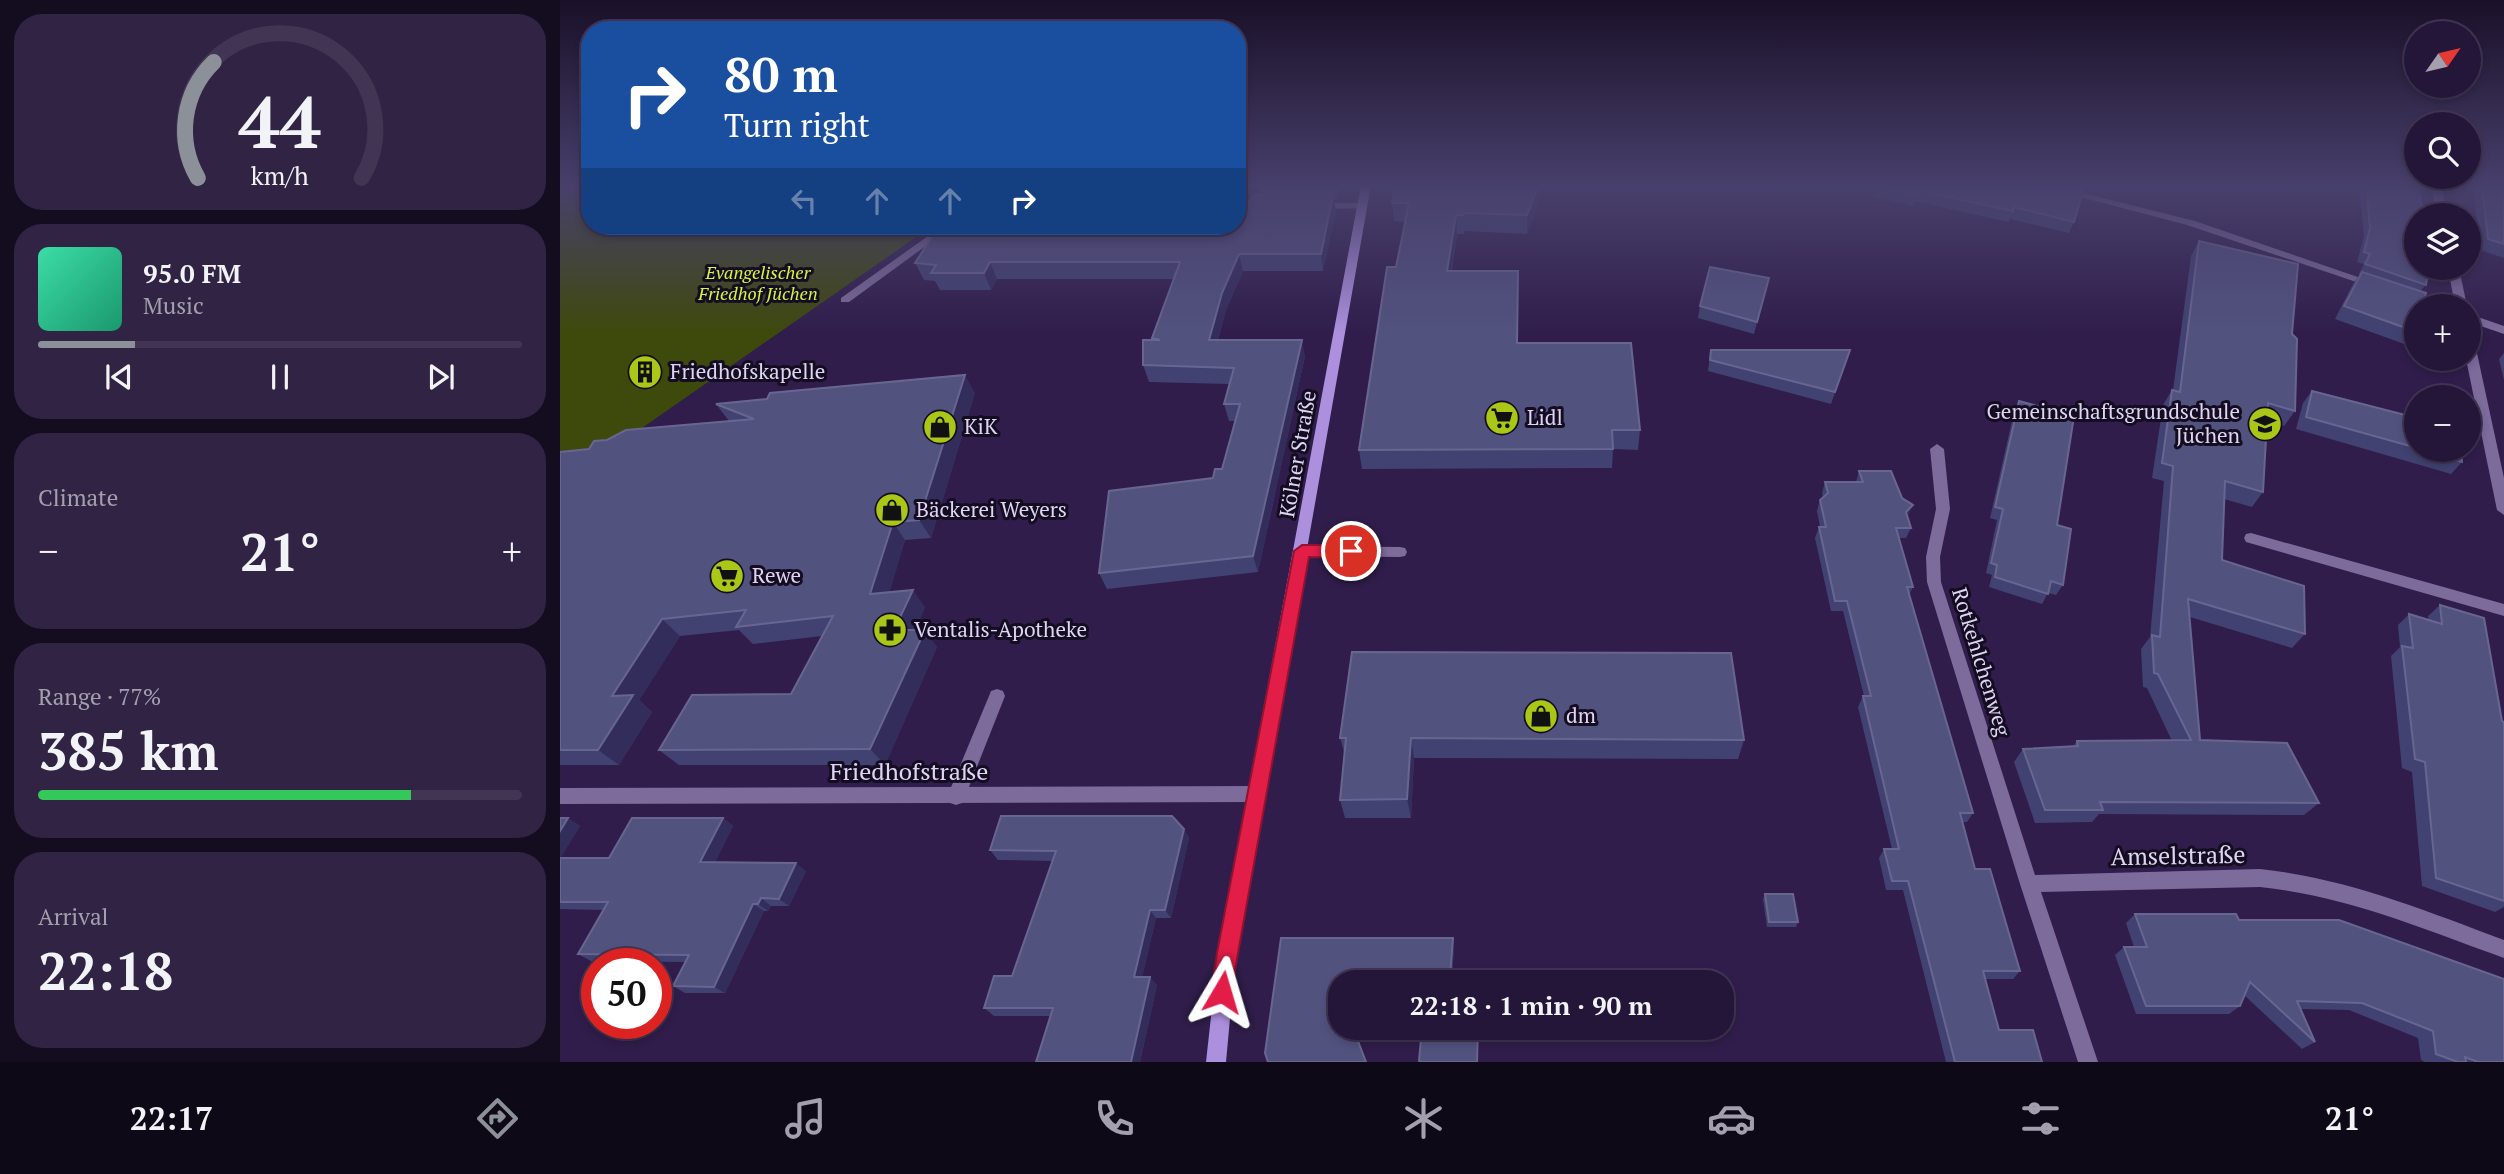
<!DOCTYPE html>
<meta charset="utf-8">
<style>
:root{--surface:#241638;--page:#302343;--text:#f1f3f6;--muted:#a39fae;--line:#413553;--accent:#8c9099}
body{margin:0;font-family:"PT Serif",serif;background:var(--page);color:var(--text);height:100vh;display:flex;flex-direction:column;font-size:26px;white-space:nowrap}
*{box-sizing:border-box;margin:0}
p{font-size:23px;color:var(--muted)}
.icon{flex:none;width:38px;height:38px;fill:none;stroke:currentColor;stroke-width:2;stroke-linecap:round;stroke-linejoin:round}
.map{position:relative;flex:1;overflow:hidden}
.sheet{display:flex;flex-direction:column;gap:14px;padding:14px;background:#140c1f;width:560px}
.sheet>*{flex:none}
.guide{position:absolute;left:21px;top:21px;width:665px;height:214px;border-radius:28px;box-shadow:0 4px 10px #0003,0 0 0 2px var(--line);background:#1a4fa0;color:#fff;overflow:hidden}
.needle{width:46px;rotate:56deg}
.controls{position:absolute;left:1844px;top:21px;display:grid;gap:14px}
.controls a{display:grid;place-items:center;width:77px;height:77px;border-radius:50%;background:var(--surface);box-shadow:0 4px 10px #0003,0 0 0 2px var(--line);font-size:35px}
.speed{position:absolute;left:21px;top:948px;display:flex;gap:14px;font-size:35px;font-weight:700;text-align:center}
.speed>*{display:grid;place-content:center;width:91px;height:91px;border-radius:50%;background:var(--surface);box-shadow:0 4px 10px #0003,0 0 0 2px var(--line);line-height:1}
.speed .limit{border:10px solid #d22;background:#fff;color:#111}
.pin{position:absolute;display:grid;place-items:center;width:60px;height:60px;color:#fff;margin:-30px;border:4px solid #fff;border-radius:50%;box-shadow:0 2px 7px #0007}
.me{position:absolute;width:77px;margin:-38px;rotate:7deg;stroke-linejoin:round;filter:drop-shadow(0 0 5px #0008)}
.turn{display:flex;align-items:center;gap:24px;height:147px;padding:0 28px;font-size:32px}
.turn .icon{width:91px;height:91px;stroke-width:2.5}
.turn b{display:block;font-size:49px;line-height:60px}
.lanes{display:flex;align-items:center;height:66px;padding:0 28px;background:#0003;justify-content:center;gap:35px;direction:ltr}
.lanes .off{opacity:.35}
.big{font-size:52px;font-weight:600;line-height:1.1}
.sheet .widget{flex:1;display:flex;flex-direction:column;justify-content:center;gap:10px;min-width:0;padding:0 24px;border-radius:28px;background:var(--page)}
.sheet .dial{align-items:center;gap:0}
.dial svg{height:182px;overflow:visible;fill:none;stroke:var(--line);stroke-width:7;stroke-linecap:round;text-anchor:middle}
.dial text{fill:var(--text);stroke:none}
.song{display:flex;align-items:center;gap:21px}
.cover{width:84px;height:84px;border-radius:10px;background:linear-gradient(135deg,hsl(160 70% 55%),hsl(160 70% 35%))}
.played{height:7px;border-radius:4px;background:linear-gradient(90deg,var(--accent) 20%,var(--line) 20%)}
.keys{display:flex;justify-content:space-around;direction:ltr}
.heat{display:flex;justify-content:space-between;align-items:center;font-size:38px;direction:ltr}
.charge{height:10px;border-radius:5px;background:linear-gradient(90deg,#34c759 77%,var(--line) 0)}
.trip{position:absolute;left:768px;top:970px;width:406px;height:70px;border-radius:28px;background:var(--surface);box-shadow:0 4px 10px #0003,0 0 0 2px var(--line);font-weight:600;line-height:70px;text-align:center}
.menu{display:flex;height:112px;justify-content:space-around;align-items:center;background:#0e0916;color:var(--muted)}
.menu .icon{width:49px;height:49px}
.menu .active{color:var(--accent)}
.menu b{font-size:32px;color:var(--text)}
main{display:flex;flex:1;min-height:0}
.map>svg:first-child{display:block}
.green{fill:#3e490c}
.lines{fill:none;stroke-linecap:round;stroke-linejoin:round}
.service{fill:#7c6b9b;fill-rule:evenodd}
.minor{fill:#7c6b9b;fill-rule:evenodd}
.secondary{fill:#ac90dd;fill-rule:evenodd}
.wall{fill:#414271}
.shaded-wall{fill:#332d5c}
.building{fill:#52527f;stroke:#686691;stroke-width:2}
.route{fill:#e11d48;stroke:#92132f;stroke-width:2}
.labels{text-anchor:middle;stroke-width:6;stroke-linejoin:round;paint-order:stroke}
.far-park-label{font-size:18px;font-style:italic;fill:#d4f541;stroke:#140d21}
.poi-label{font-size:21px;fill:#dfd5f3;stroke:#140d21;text-anchor:start}
.street-label{font-size:21px;fill:#dfd5f3;stroke:#140d21}
.near-street-label{font-size:24px;fill:#dfd5f3;stroke:#140d21}
</style>
<main>
<section class="sheet">
<div class="widget dial"><svg viewBox="0 0 100 80">
<path d="M14 69A42 42 0 1 1 86 69"/>
<path d="M14 69A42 42 0 0 1 21 18" stroke="#8c9099"/>
<text x="50" y="56" font-size="32" font-weight="700">44</text>
<text x="50" y="72" font-size="11">km/h</text>
</svg></div>
<div class="widget">
<div class="song"><i class="cover"></i><div><b>95.0 FM</b><p>Music</p></div></div>
<div class="played"></div>
<div class="keys"><svg class="icon" aria-label="previous" viewBox="0 0 24 24"><path d="M18 5L8 12l10 7zM5 5v14"/></svg><svg class="icon" aria-label="pause" viewBox="0 0 24 24"><path d="M8 5v14M16 5v14"/></svg><svg class="icon" aria-label="next" viewBox="0 0 24 24"><path d="M6 5l10 7-10 7zM19 5v14"/></svg></div>
</div>
<div class="widget"><p>Climate</p>
<div class="heat"><a>−</a><b class="big">21°</b><a>+</a></div>
</div>
<div class="widget"><p>Range · 77%</p><b class="big">385 km</b><div class="charge"></div></div>
<div class="widget"><p>Arrival</p><b class="big">22:18</b></div>
</section>
<div class="map">
<svg width="1944" height="1062" viewBox="0 0 1944 1062">
<rect width="100%" height="100%" fill="#301d4b"/>
<!-- green -->
<path class="green" d="M14,185h16v41h342l-323,225 -49,5v-261z"/>
<g class="lines">
<!-- service -->
<g class="service">
<path d="M382,226h11l-104,76h-8v-4z"/>
<path d="M1691,533l253,71v12l-258,-74 -2,-4 2,-4z"/>
<path d="M742,546l98,1 5,1 2,4 -2,4 -5,1 -98,-1 -5,-1 -2,-4 2,-4z"/>
<path d="M437,689l6,2 2,5 -40,101 -3,6 -6,2 -6,-2 -3,-6 42,-101 2,-5z"/>
</g>
<!-- minor -->
<g class="minor">
<path d="M1475,185h16l144,36 186,64 -6,3 -4,-1 -184,-62z"/>
<path d="M1871,185h10l6,30h-10z"/>
<path d="M1897,185h16l31,8v6z"/>
<path d="M803,203l4,1v4l-51,1 -5,-3 5,-3z"/>
<path d="M1888,268h11l8,38h-12z"/>
<path d="M1847,293l33,11 2,2h-17l-22,-8v-4z"/>
<path d="M1909,314l35,12v8l-35,-12z"/>
<path d="M1909,340l6,4 29,134v37l-7,-5 -31,-151h3z"/>
<path d="M1377,444l7,5 6,60 -10,48 1,25 94,293 225,-6c86,9 164,41 244,71v18c-80,-29 -158,-62 -244,-71l-219,5 57,170h-20l-58,-178 -93,-302 -1,-25 10,-48 -6,-60z"/>
<path d="M698,786l6,2 2,6 -2,6 -6,2 -698,2v-16z"/>
</g>
<!-- secondary -->
<path class="secondary" d="M801,185h10l-135,768 -10,109h-20l12,-109z"/>
</g>
<!-- wall -->
<g class="wall">
<path d="M703,185h79l-4,15h-4l2,12 -13,59h-80l-17,39 -8,30 87,16 -47,216 -151,17 -8,-16 123,-104 14,-48h-7l-5,-17 5,-20 -80,-2 -6,-17 10,-25 -1,-2 22,-59h-177l-6,11h-51l-5,-9 -11,-1 -9,-17 335,-62 11,-6 -1,-3z"/>
<path d="M1298,185h227l-11,37 -5,11 -59,-14 -1,3 -95,-21 -1,5 -39,-9 1,-5 -17,-3z"/>
<path d="M1799,185h59l8,100 -6,6 -3,15v27l-10,12 -72,-26 18,-35 7,-10h-1l5,-10 -7,-2 7,-25z"/>
<path d="M1920,185h24v73l-24,-8 -6,-57z"/>
<path d="M982,195l-15,39 -62,-3 -1,3h-7l-5,37 66,72 122,87 -2,20 -25,-1 -1,19 -250,1 -3,-19 46,-228 -11,-1 -2,-18z"/>
<path d="M1639,241l93,93 3,77 -11,15 -17,-5 -4,71 -11,15 -28,-8 -2,61 83,74 -13,14 -102,-31 10,123 119,63 -15,12 -205,-1 -7,8 -57,1 -21,-61 9,-13 50,-3 4,-5h95l-25,-53 -4,-1 -2,-38 9,-12 14,-156 -12,-3 11,-73 9,-15h1l18,-134z"/>
<path d="M1209,278l-15,56 -56,-16 2,-12z"/>
<path d="M1151,350h139l-19,54 -123,-33z"/>
<path d="M1944,353v27l-5,-21z"/>
<path d="M1752,391l100,26 5,-5v38h44l1,12 -11,12 -155,-45 7,-26z"/>
<path d="M415,393l-44,145 -26,2 -16,52 36,15 -10,23 22,17 -52,118h-206l-20,-15 132,-56 31,-58 -69,8 -14,-14 -59,6 -41,64 13,12 -33,53h-59v-313l29,-3 18,-9 122,-19 -13,-17z"/>
<path d="M1459,401l38,124 6,60 -7,10 -8,-2 -6,11 -53,-17 3,-12 -6,-2 11,-53 -7,-2 24,-106z"/>
<path d="M1299,471l49,45 -1,1 4,11 -5,10h-7l14,49 -4,8 64,218 -6,9h-4l12,47 45,102 -7,8h-28l14,51 43,32h-96l-43,-172h-17l-7,-32 5,-9h8l-34,-142 5,-11h1l-21,-85h-12l-16,-73 4,-11h1l-3,-16 3,-11 3,-2 -1,-5 3,-11h31z"/>
<path d="M1880,605l62,116 2,1v185l-9,5 -73,-26 -10,-114 -10,-4 -11,-112 9,-9 -2,-22 11,-11 20,6 -1,-4z"/>
<path d="M780,738l404,2 -6,19 -324,-1 -3,60h-66l-5,-18 5,-45z"/>
<path d="M0,818h8l12,8 -20,32h49l114,-40 10,8 -18,36 91,9 -17,35h-18l-3,5h-4l-39,82h-40l-12,-7 12,-24 -94,-1 -13,-7 26,-44 -44,-1z"/>
<path d="M624,829l5,9 -18,80h-15l-14,59 15,8 -17,77h-104l15,-46h-57l-10,-8 28,-32 40,-115 -54,-1 -8,-10z"/>
<path d="M1205,894l33,28 -2,5h-29l-4,-28z"/>
<path d="M1575,914l104,6 265,142h-79l-4,-2 -3,-22 -69,-28 -48,-1 14,33 -13,7 -58,-54 -4,11 -11,8h-93l-21,-59 9,-8h10l-8,-24z"/>
<path d="M721,938h172l1,9 -2,35h-112z"/>
</g>
<!-- shaded-wall -->
<g class="shaded-wall">
<path d="M779,185h3l-4,15 -1,-8z"/>
<path d="M979,185h3v10l-15,39v-19z"/>
<path d="M773,195l3,17 -13,59 -2,-17z"/>
<path d="M896,215l1,19 -8,56 -2,-19z"/>
<path d="M679,254l4,17 -17,39 -12,47 -5,-17 13,-47z"/>
<path d="M430,262l7,17 -6,11 -7,-17z"/>
<path d="M1209,278l-2,12 -13,44 3,-12z"/>
<path d="M742,340l3,16 -47,216 -5,-16z"/>
<path d="M405,375l10,18 -44,145 -12,-18z"/>
<path d="M1353,505l-5,11 -7,7 5,-11z"/>
<path d="M333,522l12,18 -21,72 -14,-18z"/>
<path d="M353,590l12,17 -18,40 -13,-17z"/>
<path d="M102,619l18,17 -41,64 13,12 -33,53 -21,-15 14,-54z"/>
<path d="M365,630l12,17 -52,118 -15,-16z"/>
<path d="M851,738l3,20 -3,60 -4,-19z"/>
<path d="M8,818l12,8 -20,33v-28z"/>
<path d="M163,818l10,8 -22,44 -11,-8z"/>
<path d="M624,829l5,9 -18,80 -6,-8z"/>
<path d="M236,863l10,8 -17,35 -10,-7z"/>
<path d="M201,898l10,8 -3,5 -10,-7z"/>
<path d="M193,904l11,7 -39,82 -11,-6z"/>
<path d="M590,910l6,8 -16,67 -6,-8z"/>
<path d="M893,938l1,9 -3,35 -1,-5z"/>
<path d="M590,977l7,8 -17,77h-9z"/>
<path d="M791,1027h4l-2,19 -3,-7z"/>
</g>
<!-- building -->
<g class="building">
<path d="M703,185h76l-2,7h-77z"/>
<path d="M835,185h144l-12,30 -63,-2 -1,2h-7l-9,56h71l-1,72h114l9,87h-28l1,19 -254,1 28,-183h9l13,-64h-17z"/>
<path d="M1317,185h193l14,3 -10,34 -60,-15 -1,4 -95,-21 -2,4 -39,-8z"/>
<path d="M1806,185h52l5,30h-6v53h12l-3,17 -61,-21 5,-10 -6,-2 6,-24z"/>
<path d="M1922,185h9l13,4v55l-16,-5z"/>
<path d="M693,195h80l-12,59h-82l-17,39 -13,47h93l-49,216 -154,17 10,-82 104,-13 2,-9h7l18,-65h-16l10,-36 -91,-3v-25h17l-8,-2 28,-76h-190l-6,11h-53l5,-8 -21,-2 24,-37h298v-25h13z"/>
<path d="M1639,241l99,23 -6,70 5,5 -2,72 -27,-8 -5,89 -38,-11 -3,79 82,26 1,48 -117,-35 12,141 87,3 32,60 -219,-1 3,8h-58l-22,-61 55,-3 -1,-5 114,-1 -33,-66 -4,-1 -2,-38 8,2 13,-171 -11,-3 10,-73 8,2z"/>
<path d="M1150,267l59,11 -12,44 -57,-16z"/>
<path d="M1802,272l64,21 -3,13h-6v26l-73,-26z"/>
<path d="M1151,350h139l-15,42 -125,-32z"/>
<path d="M405,375l-46,145 -26,2 -23,72 43,-4 -19,40h31l-55,119 -211,1 33,-55 99,-1 42,-78 -97,11 10,-17 -84,9 -50,77 21,-1 -35,55h-38v-298l29,-3 5,-8 13,-1 19,-10 128,-11 -38,-15 51,-5 3,-6z"/>
<path d="M1752,391l105,27v30l-111,-31z"/>
<path d="M1459,401l55,15 -17,109 14,4 -8,56 -12,-4 -3,13 -53,-17 2,-12 -6,-2 12,-54 -8,-2z"/>
<path d="M1861,450h40l1,12z"/>
<path d="M1299,471h32l11,27 11,7 -7,7 5,16h-15l17,59h-6l66,226h-13l15,56h15l30,102h-37l16,59h34l9,32h-87l-47,-181h-16l-8,-32h15l-36,-153h8l-24,-95h-12l-16,-74h7l-6,-27 8,-7 -3,-11h38z"/>
<path d="M1880,605l44,13 18,103 2,1v179l-68,-23 -11,-116 -10,-3 -13,-113 11,2 -4,-34 33,10z"/>
<path d="M792,652l379,1 13,87 -333,-2 -4,61 -67,1 6,-62h-6z"/>
<path d="M441,816h171l12,13 -19,81h-15l-16,67h16l-19,85h-95l17,-54h-69l10,-32h18l44,-125 -66,-1z"/>
<path d="M0,818h8l-8,13z"/>
<path d="M72,818h91l-23,44 96,1 -17,36 -18,-1 -3,6h-5l-39,83 -41,-1 16,-31 -111,-1 30,-52h-48v-44h49z"/>
<path d="M1205,894h28l5,28h-29z"/>
<path d="M1575,914h101l3,6h100l165,59v83h-26l-13,-5 1,5h-8l-22,-8 -3,-23 -71,-28 -65,-2 18,41 -65,-60 -10,24h-94l-22,-59h23z"/>
<path d="M721,938h172l-3,39 -94,-1 -1,6h-15v45h11l-1,12 8,2 8,21h-98l-3,-9z"/>
<path d="M862,1027h56l-1,35h-54l-4,-1z"/>
</g>
<!-- sky -->
<linearGradient id="sky" x2="0" y2="1"><stop stop-color="#1a1029"/><stop offset="0.56" stop-color="#48406c"/><stop offset="1" stop-color="#48406c" stop-opacity="0"/></linearGradient>
<rect width="1944" height="333" fill="url(#sky)"/>
<!-- route -->
<path class="route" d="M742,545h49l8,6 -8,7 -42,-1 -71,396 -8,47 -8,3 -7,-3 -4,-8 6,-39 77,-402z"/>
<!-- icons -->
<defs>
<g id="building-disc" transform="scale(1.75)"><circle r="9.5" fill="#aac718" stroke="#140d21"/><path d="M-4-6H4V6H1V3H-1V6H-4ZM-2.5-4.3h1.7v1.8h-1.7ZM.8-4.3h1.7v1.8H.8ZM-2.5-1h1.7V.8h-1.7ZM.8-1h1.7V.8H.8Z" fill="#111"/></g>
<g id="supermarket-disc" transform="scale(1.75)"><circle r="9.5" fill="#aac718" stroke="#140d21"/><path d="M-6-5.5h2.5l.6 2H6L4.5 2H-2.5L-4.4-4H-6ZM-1.5 3.2a1.3 1.3 0 1 0 .1 0ZM3 3.2a1.3 1.3 0 1 0 .1 0Z" fill="#111"/></g>
<g id="school-disc" transform="scale(1.75)"><circle r="9.5" fill="#aac718" stroke="#140d21"/><path d="M0-5L7-2L0 1L-7-2ZM-4 1L0 2.5L4 1V4Q0 6-4 4Z" fill="#111"/></g>
<g id="shop-disc" transform="scale(1.75)"><circle r="9.5" fill="#aac718" stroke="#140d21"/><path d="M-5-2.5h2.3a2.7 3.5 0 0 1 5.4 0H5L5.5 6h-11ZM-1.5-2.5h3a1.5 2.3 0 0 0-3 0Z" fill="#111"/></g>
<g id="pharmacy-disc" transform="scale(1.75)"><circle r="9.5" fill="#aac718" stroke="#140d21"/><path d="M-2-6h4v4h4v4h-4v4h-4v-4h-4v-4h4Z" fill="#111"/></g>
</defs>
<g fill-rule="evenodd">
<use href="#building-disc" x="85" y="372"/>
<use href="#supermarket-disc" x="942" y="418"/>
<use href="#school-disc" x="1705" y="424"/>
<use href="#shop-disc" x="380" y="427"/>
<use href="#shop-disc" x="332" y="510"/>
<use href="#supermarket-disc" x="167" y="576"/>
<use href="#pharmacy-disc" x="330" y="630"/>
<use href="#shop-disc" x="981" y="716"/>
</g>
<g class="labels">
<!-- far-park labels -->
<g class="far-park-label">
<text x="198" y="279">Evangelischer<tspan x="198" dy="21">Friedhof Jüchen</tspan></text>
</g>
<!-- poi labels -->
<g class="poi-label">
<text x="110" y="379">Friedhofskapelle</text>
<text x="1680" y="419" text-anchor="end">Gemeinschaftsgrundschule<tspan x="1680" dy="24">Jüchen</tspan></text>
<text x="967" y="425">Lidl</text>
<text x="404" y="434">KiK</text>
<text x="356" y="517">Bäckerei Weyers</text>
<text x="192" y="583">Rewe</text>
<text x="354" y="637">Ventalis-Apotheke</text>
<text x="1006" y="723">dm</text>
</g>
<!-- street labels -->
<g class="street-label">
<text transform="translate(738 454) rotate(-80)" y="7">Kölner Straße</text>
<text transform="translate(1421 662) rotate(73)" y="7">Rotkehlchenweg</text>
</g>
<!-- near-street labels -->
<g class="near-street-label">
<text x="349" y="780">Friedhofstraße</text>
<text transform="translate(1618 856) rotate(-1)" y="8">Amselstraße</text>
</g>
</g>
</svg>
<div class="controls">
<a><svg class="needle" viewBox="-14 -14 28 28"><path d="M0-13l5 13h-10z" fill="#e53935"/><path d="M0 13l5-13h-10z" fill="#a39fae"/></svg></a>
<a><svg class="icon" aria-label="search" viewBox="0 0 24 24"><circle cx="10" cy="10" r="6"/><path d="M15 15l6 6"/></svg></a>
<a><svg class="icon" aria-label="layers" viewBox="0 0 24 24"><path d="M12 4l9 5-9 5-9-5zM3 14l9 5 9-5"/></svg></a>
<a>+</a>
<a>−</a>
</div>
<div class="speed"><div class="limit">50</div></div>
<div class="pin" style="left:791px;top:551px;background:#d93025"><svg class="icon" aria-label="arrive" viewBox="0 0 24 24"><path d="M6 21V4h12l-3 4 3 4H6"/></svg></div>
<svg class="me" style="left:662px;top:992px" viewBox="-20 -20 40 40"><path d="M0-17L14 15 0 8-14 15z" fill="#e11d48" stroke="#fff" stroke-width="4"/></svg>
<div class="trip">22:18 · 1 min · 90 m</div>
<div class="guide">
<div class="turn"><svg class="icon" aria-label="right" viewBox="0 0 24 24"><path d="M7 20v-9h11M14 6l5 5-5 5"/></svg><div><b>80 m</b>Turn right</div></div>
<div class="lanes"><svg class="icon off" aria-label="left" viewBox="0 0 24 24"><path d="M17 20v-9H6M10 6l-5 5 5 5"/></svg><svg class="icon off" aria-label="ahead" viewBox="0 0 24 24"><path d="M12 20V5M6 11l6-6 6 6"/></svg><svg class="icon off" aria-label="ahead" viewBox="0 0 24 24"><path d="M12 20V5M6 11l6-6 6 6"/></svg><svg class="icon" aria-label="right" viewBox="0 0 24 24"><path d="M7 20v-9h11M14 6l5 5-5 5"/></svg></div>
</div>
</div>
</main>
<nav class="menu">
<b>22:17</b>
<svg class="icon active" aria-label="directions" viewBox="0 0 24 24"><path d="M12 3l9 9-9 9-9-9zM9 14v-3h6M13 9l2 2-2 2"/></svg>
<svg class="icon" aria-label="music" viewBox="0 0 24 24"><path d="M9 18V5l10-2v13"/><circle cx="6" cy="18" r="3"/><circle cx="16" cy="16" r="3"/></svg>
<svg class="icon" aria-label="phone" viewBox="0 0 24 24"><path d="M5 4h4l2 5-3 2q2 4 5 5l2-3 5 2v4C11 20 4 13 5 4z"/></svg>
<svg class="icon" aria-label="climate" viewBox="0 0 24 24"><path d="M12 3v18M4 7l16 10M4 17L20 7"/></svg>
<svg class="icon" aria-label="car" viewBox="0 0 24 24"><path d="M5 17H2v-5l4-1 3-4h7l3 4 3 1v5h-3M9 17h6M6 11h13"/><circle cx="7" cy="17" r="2"/><circle cx="17" cy="17" r="2"/></svg>
<svg class="icon" aria-label="filters" viewBox="0 0 24 24"><path d="M4 7h16M4 17h16"/><circle cx="9" cy="7" r="2"/><circle cx="15" cy="17" r="2"/></svg>
<b>21°</b>
</nav>
